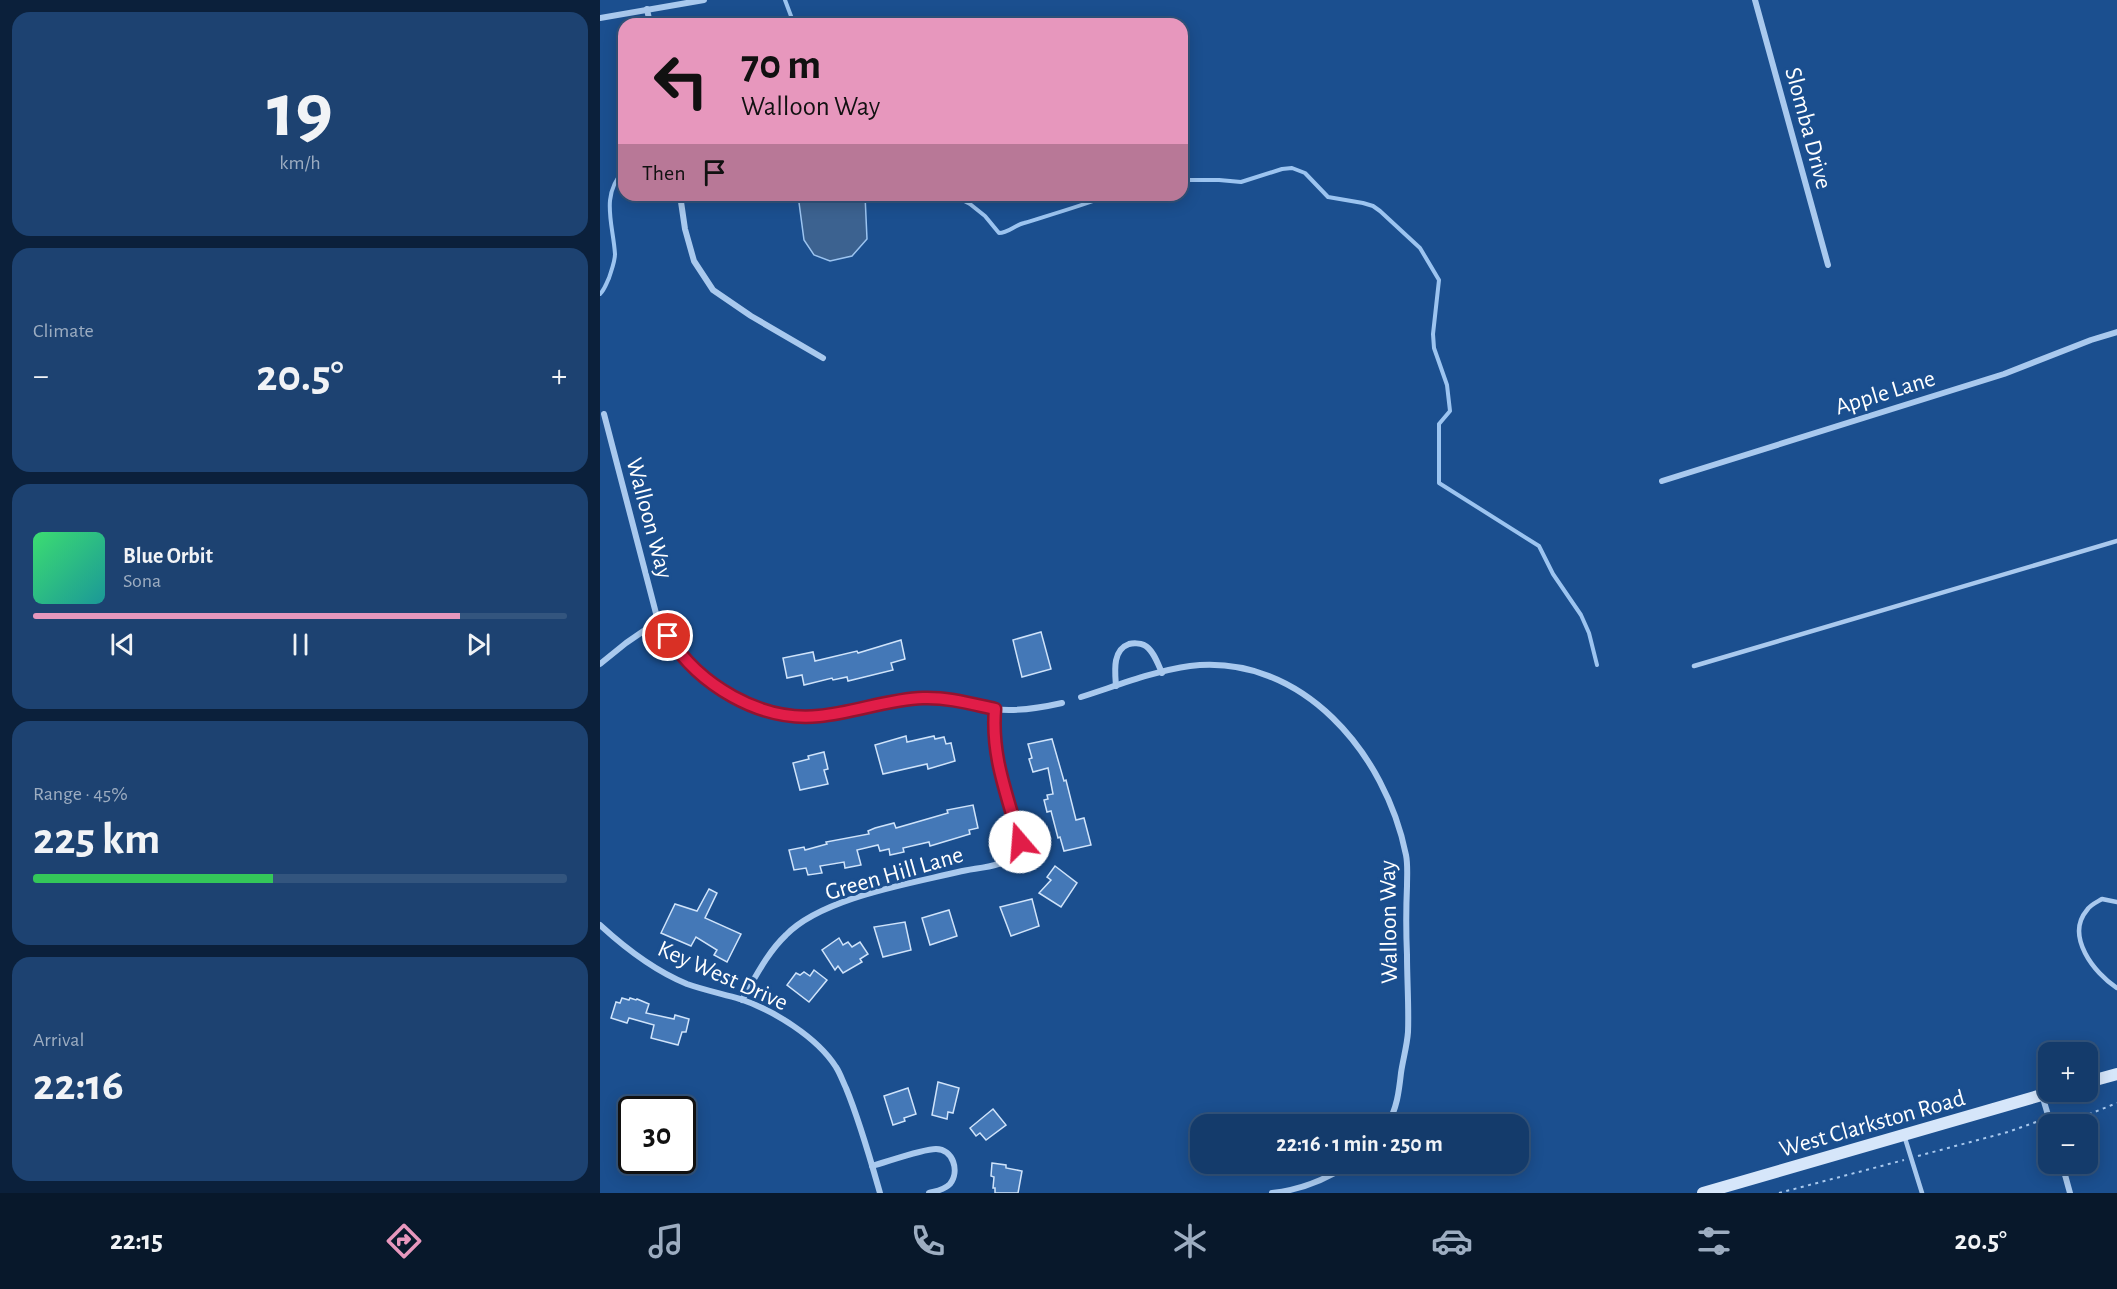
<!DOCTYPE html>
<meta charset="utf-8">
<style>
:root{--surface:#143b6b;--page:#1d4271;--text:#f1f3f6;--muted:#9dadc1;--line:#33557e;--accent:#e797bd}
body{margin:0;font-family:"Alegreya Sans",sans-serif;background:var(--page);color:var(--text);height:100vh;display:flex;flex-direction:column;font-size:22px;white-space:nowrap}
*{box-sizing:border-box;margin:0}
p{font-size:20px;color:var(--muted)}
.icon{flex:none;width:33px;height:33px;fill:none;stroke:currentColor;stroke-width:2;stroke-linecap:round;stroke-linejoin:round}
.map{position:relative;flex:1;overflow:hidden}
.details{display:flex;flex-direction:column;gap:12px;padding:12px;background:#0b203b;width:600px}
.details>*{flex:none}
.hud{position:absolute;left:18px;top:18px;width:570px;height:183px;border-radius:18px;box-shadow:0 3px 15px #0003,0 0 0 2px var(--line);background:#e797bd;color:#111;overflow:hidden}
.tools{position:absolute;left:1438px;top:1042px;display:grid;gap:12px}
.tools a{display:grid;place-items:center;width:60px;height:60px;border-radius:12px;background:var(--surface);box-shadow:0 3px 15px #0003,0 0 0 2px var(--line);font-size:30px}
.speed{position:absolute;left:18px;top:1096px;display:flex;gap:12px;font-size:30px;font-weight:700;text-align:center}
.speed>*{display:grid;place-content:center;width:78px;height:78px;border-radius:50%;background:var(--surface);box-shadow:0 3px 15px #0003,0 0 0 2px var(--line);line-height:1}
.speed .limit{border:3px solid #111;border-radius:9px;background:#fff;color:#111}
.pin{position:absolute;display:grid;place-items:center;width:51px;height:51px;color:#fff;margin:-26px;border:3px solid #fff;border-radius:50%;box-shadow:0 2px 6px #0007}
.me{position:absolute;width:66px;margin:-33px;rotate:342deg;stroke-linejoin:round;filter:drop-shadow(0 0 4px #0008)}
.turn{display:flex;align-items:center;gap:21px;height:126px;padding:0 24px;font-size:27px}
.turn .icon{width:78px;height:78px;stroke-width:2.5}
.turn b{display:block;font-size:42px;line-height:51px}
.then{display:flex;align-items:center;height:57px;padding:0 24px;background:#0003;gap:12px;font-size:22px}
.big{font-size:45px;font-weight:700;line-height:1.1}
.details .tile{flex:1;display:flex;flex-direction:column;justify-content:center;gap:9px;min-width:0;padding:0 21px;border-radius:18px;background:var(--page)}
.details .dial{align-items:center;gap:0}
.dial b{font-size:78px;line-height:1}
.song{display:flex;align-items:center;gap:18px}
.cover{width:72px;height:72px;border-radius:9px;background:linear-gradient(135deg,hsl(140 70% 55%),hsl(180 70% 35%))}
.played{height:6px;border-radius:3px;background:linear-gradient(90deg,var(--accent) 80%,var(--line) 80%)}
.keys{display:flex;justify-content:space-around;direction:ltr}
.heat{display:flex;justify-content:space-between;align-items:center;font-size:33px;direction:ltr}
.charge{height:9px;border-radius:4px;background:linear-gradient(90deg,#34c759 45%,var(--line) 0)}
.trip{position:absolute;left:590px;top:1114px;width:339px;height:60px;border-radius:18px;background:var(--surface);box-shadow:0 3px 15px #0003,0 0 0 2px var(--line);font-weight:700;line-height:60px;text-align:center}
.menu{display:flex;height:96px;justify-content:space-around;align-items:center;background:#08182b;color:var(--muted)}
.menu .icon{width:42px;height:42px}
.menu .current{color:var(--accent)}
.menu b{font-size:27px;color:var(--text)}
main{display:flex;flex:1;min-height:0}
.map>svg:first-child{display:block}
.water{fill:#3c6290;stroke:#9cc4f0;stroke-width:1.5}
.lines{fill:none;stroke-linecap:round;stroke-linejoin:round}
.stream{stroke:#9cc4f0;stroke-width:4}
.building{fill:#4478b7;stroke:#cfe3fa;stroke-width:1.5}
.path{stroke:#a9c9ee;stroke-width:2;stroke-dasharray:3 4.5;stroke-linecap:butt}
.lane{stroke:#a9c9ee;stroke-width:4.5}
.street{stroke:#a9c9ee;stroke-width:6}
.secondary{stroke:#d6e6fa;stroke-width:12}
.route-casing{stroke:#92132f;stroke-width:15}
.route{stroke:#e11d48;stroke-width:10}
.labels{text-anchor:middle;stroke-width:6;stroke-linejoin:round;paint-order:stroke}
.street-label{font-size:24px;fill:#fff;stroke:#1b4f8f}
</style>
<main>
<section class="details">
<div class="tile dial"><b>19</b><p>km/h</p></div>
<div class="tile"><p>Climate</p>
<div class="heat"><a>−</a><b class="big">20.5°</b><a>+</a></div>
</div>
<div class="tile">
<div class="song"><i class="cover"></i><div><b>Blue Orbit</b><p>Sona</p></div></div>
<div class="played"></div>
<div class="keys"><svg class="icon" aria-label="previous" viewBox="0 0 24 24"><path d="M18 5L8 12l10 7zM5 5v14"/></svg><svg class="icon" aria-label="pause" viewBox="0 0 24 24"><path d="M8 5v14M16 5v14"/></svg><svg class="icon" aria-label="next" viewBox="0 0 24 24"><path d="M6 5l10 7-10 7zM19 5v14"/></svg></div>
</div>
<div class="tile"><p>Range · 45%</p><b class="big">225 km</b><div class="charge"></div></div>
<div class="tile"><p>Arrival</p><b class="big">22:16</b></div>
</section>
<div class="map">
<svg width="1517" height="1193" viewBox="0 0 1517 1193">
<rect width="100%" height="100%" fill="#1b4f8f"/>
<!-- water -->
<path class="water" d="M198,195h67l2,44 -15,17 -22,5 -16,-6 -10,-15z"/>
<g class="lines">
<!-- stream -->
<g class="stream">
<path d="M185,0l9,24"/>
<path d="M582,180h37l22,2 41,-13 10,-1 13,5 23,24 35,6 10,3 7,5 40,37 19,32 -6,54 1,14 13,37 3,26 -11,13v59l100,63 14,28 28,41 8,18 8,32"/>
<path d="M353,195l17,9 15,12 14,17c9,0 16,-8 25,-10 29,-9 57,-17 86,-28"/>
<path d="M0,294c5,-5 6,-10 9,-16 2,-7 6,-16 6,-24 -2,-31 -15,-58 9,-84"/>
</g>
</g>
<!-- building -->
<g class="building">
<path d="M441,632l10,37 -29,8 -9,-37z"/>
<path d="M301,640l4,19 -14,4 2,7 -45,11 -1,-4 -14,3 -1,-2 -28,7 -2,-10 -15,3 -4,-20 30,-6 2,9 42,-10 1,2z"/>
<path d="M306,736l1,6 27,-6 1,3 9,-2 2,7 5,-1 4,18 -27,8 -1,-5 -44,10 -8,-29z"/>
<path d="M452,739l12,42 2,-1 10,40 8,-2 7,27 -27,6 -4,-14 -2,1 -7,-27 -4,1 -3,-12 4,-1 -1,-4 6,-1 -5,-26 -15,4 -4,-13 3,-1 -4,-14z"/>
<path d="M224,752l4,17 -4,1 4,14 -28,6 -7,-27 16,-4 -1,-3z"/>
<path d="M373,805l5,23 -9,2 1,4 -40,12 -1,-4 -26,6 1,4 -14,3 -1,-6 -9,2 -2,-6 -21,5 4,15 -16,3 -1,-6 -24,4 2,7 -14,2 -2,-7 -12,2 -5,-20 15,-3 1,3 22,-6 -1,-2 43,-8 -1,-3 7,-3 19,-5 2,5 52,-15 -1,-3z"/>
<path d="M455,866l22,17 -16,24 -22,-14 12,-13 -4,-3z"/>
<path d="M109,889l8,4 -12,25 36,16 -14,28 -13,-7 3,-5 -21,-13 -5,9 -30,-13 14,-29 22,7z"/>
<path d="M432,899l7,27 -28,10 -11,-29z"/>
<path d="M349,910l8,26 -27,9 -8,-27z"/>
<path d="M305,922l6,28 -28,7 -9,-30z"/>
<path d="M239,938l4,7 5,-3 4,5 8,-5 8,12 -8,5 2,3 -19,11 -5,-7 -3,4 -13,-20z"/>
<path d="M214,970l13,10 -18,22 -22,-17 9,-12 4,2 4,-3 6,4z"/>
<path d="M22,998l7,2 1,-2 6,2 1,-1 12,5 -3,9 28,6 1,-4 14,4 -3,13h-4l-4,13 -27,-7 3,-13 -25,-7 -2,5 -16,-5 5,-16 4,1z"/>
<path d="M338,1082l21,6 -6,25 -5,-1 -1,7 -15,-4z"/>
<path d="M308,1088l8,26 -12,4 1,3 -12,4 -9,-29z"/>
<path d="M393,1109l13,16 -20,15 -6,-7 -4,3 -6,-8z"/>
<path d="M392,1163l14,2v3l16,3 -4,22h-23v-5h-2l1,-11 -3,-1z"/>
</g>
<g class="lines">
<!-- path -->
<g class="path">
<path d="M1459,1115h28l30,-12"/>
<path d="M1318,1156l90,-24 31,-11"/>
<path d="M1179,1193l125,-33"/>
</g>
<!-- lane -->
<g class="lane">
<path d="M1094,666l423,-125"/>
<path d="M1517,902l-15,-3c-5,3 -12,6 -15,11 -22,26 7,63 30,78"/>
<path d="M1304,1135l18,58"/>
</g>
<!-- street -->
<g class="street">
<path d="M1155,0l73,265"/>
<path d="M47,9l3,15"/>
<path d="M0,18l104,-18"/>
<path d="M80,195l5,34 9,32 19,29 38,26 72,42"/>
<path d="M4,414l54,207c7,10 12,22 20,31 36,39 86,69 140,64 35,-3 69,-16 104,-18 25,-1 48,8 72,11 22,3 46,-1 68,-6"/>
<path d="M1062,481l342,-107 87,-34 26,-8"/>
<path d="M0,664l26,-21 32,-22"/>
<path d="M516,686c-1,-14 -4,-36 13,-42 4,-1 11,-1 15,1 9,4 14,19 18,28"/>
<path d="M481,697c35,-11 73,-26 109,-31 112,-13 196,88 216,189 2,10 1,21 1,31 -1,23 -1,46 0,69 0,25 2,52 1,77 -1,14 -5,27 -7,41 -2,18 -4,36 -14,52"/>
<path d="M0,925c25,23 55,46 87,59 17,6 36,10 53,15 33,11 77,38 96,68 4,6 7,15 10,21 14,34 24,70 34,105"/>
<path d="M142,1000c13,-22 25,-47 44,-65 36,-37 122,-51 172,-63 21,-5 44,-4 60,-19 2,-17 -5,-30 -9,-46 -9,-33 -17,-63 -14,-98"/>
<path d="M1442,1095l9,30"/>
<path d="M1462,1164l8,29"/>
<path d="M272,1166c15,-4 50,-17 64,-17 17,0 24,22 14,35 -6,6 -14,7 -21,9"/>
<path d="M672,1193c28,-3 55,-14 78,-29"/>
</g>
<!-- secondary -->
<g class="secondary">
<path d="M1488,1082l29,-8"/>
<path d="M1103,1193l349,-101"/>
</g>
</g>
<g class="lines">
<!-- route casing -->
<g class="route-casing">
<path id="route" d="M68,636c31,49 92,86 151,80 35,-3 69,-17 104,-18 24,-1 49,6 72,11 -4,49 13,87 25,133"/>
</g>
<!-- route -->
<use href="#route" class="route"/>
</g>
<g class="labels">
<!-- street labels -->
<g class="street-label">
<text transform="translate(1209 128) rotate(75)" y="8">Slomba Drive</text>
<text transform="translate(1285 392) rotate(-17)" y="8">Apple Lane</text>
<text transform="translate(50 518) rotate(75)" y="8">Walloon Way</text>
<text transform="translate(294 873) rotate(-16)" y="8">Green Hill Lane</text>
<text transform="translate(788 922) rotate(-91)" y="8">Walloon Way</text>
<text transform="translate(123 975) rotate(24)" y="8">Key West Drive</text>
<text transform="translate(1272 1123) rotate(-16)" y="8">West Clarkston Road</text>
</g>
</g>
</svg>
<div class="tools">
<a>+</a>
<a>−</a>
</div>
<div class="speed"><div class="limit">30</div></div>
<div class="pin" style="left:68px;top:636px;background:#d93025"><svg class="icon" aria-label="arrive" viewBox="0 0 24 24"><path d="M6 21V4h12l-3 4 3 4H6"/></svg></div>
<svg class="me" style="left:420px;top:842px" viewBox="-20 -20 40 40"><circle r="19" fill="#fff"/><path d="M0-13L10 11 0 6-10 11z" fill="#e11d48"/></svg>
<div class="trip">22:16 · 1 min · 250 m</div>
<div class="hud">
<div class="turn"><svg class="icon" aria-label="left" viewBox="0 0 24 24"><path d="M17 20v-9H6M10 6l-5 5 5 5"/></svg><div><b>70 m</b>Walloon Way</div></div>
<div class="then">Then<svg class="icon" aria-label="arrive" viewBox="0 0 24 24"><path d="M6 21V4h12l-3 4 3 4H6"/></svg></div>
</div>
</div>
</main>
<nav class="menu">
<b>22:15</b>
<svg class="icon current" aria-label="directions" viewBox="0 0 24 24"><path d="M12 3l9 9-9 9-9-9zM9 14v-3h6M13 9l2 2-2 2"/></svg>
<svg class="icon" aria-label="music" viewBox="0 0 24 24"><path d="M9 18V5l10-2v13"/><circle cx="6" cy="18" r="3"/><circle cx="16" cy="16" r="3"/></svg>
<svg class="icon" aria-label="phone" viewBox="0 0 24 24"><path d="M5 4h4l2 5-3 2q2 4 5 5l2-3 5 2v4C11 20 4 13 5 4z"/></svg>
<svg class="icon" aria-label="climate" viewBox="0 0 24 24"><path d="M12 3v18M4 7l16 10M4 17L20 7"/></svg>
<svg class="icon" aria-label="car" viewBox="0 0 24 24"><path d="M5 17H2v-5l4-1 3-4h7l3 4 3 1v5h-3M9 17h6M6 11h13"/><circle cx="7" cy="17" r="2"/><circle cx="17" cy="17" r="2"/></svg>
<svg class="icon" aria-label="filters" viewBox="0 0 24 24"><path d="M4 7h16M4 17h16"/><circle cx="9" cy="7" r="2"/><circle cx="15" cy="17" r="2"/></svg>
<b>20.5°</b>
</nav>
